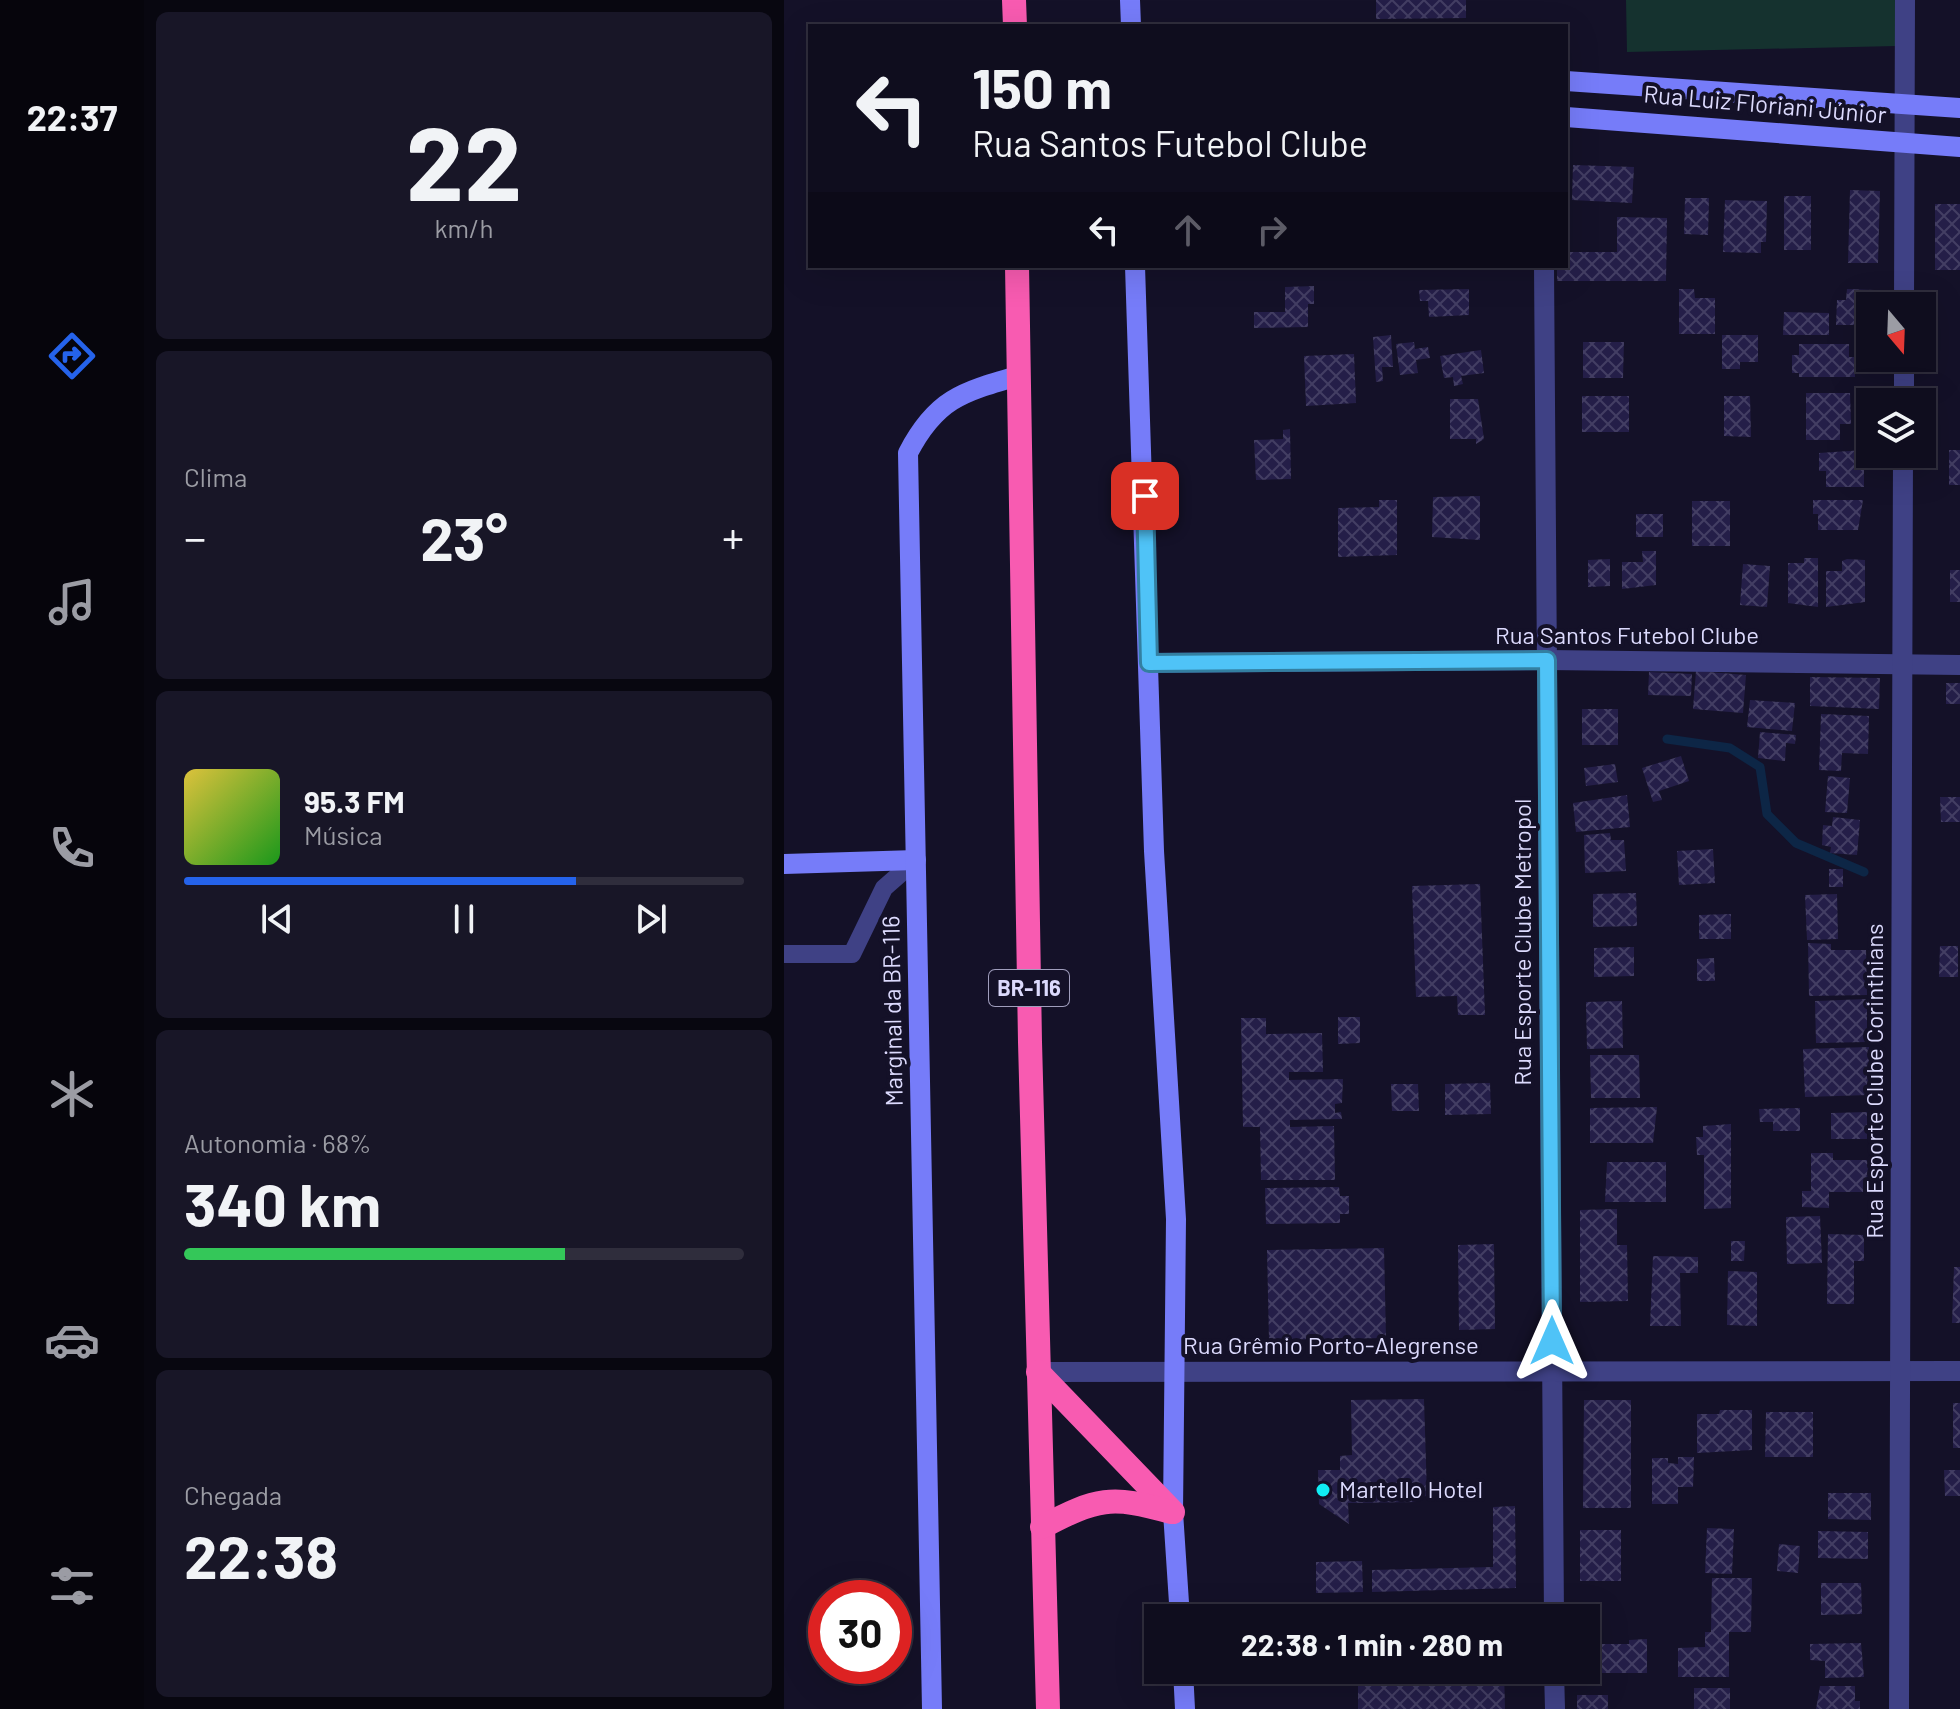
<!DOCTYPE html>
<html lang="pt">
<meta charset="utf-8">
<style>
:root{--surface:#0f0d1e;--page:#181627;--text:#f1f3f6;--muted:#9b9ca4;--line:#2f2d3c;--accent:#2563eb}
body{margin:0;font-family:Barlow,sans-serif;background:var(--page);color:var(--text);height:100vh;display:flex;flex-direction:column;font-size:30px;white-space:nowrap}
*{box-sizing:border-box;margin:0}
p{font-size:26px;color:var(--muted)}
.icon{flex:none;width:44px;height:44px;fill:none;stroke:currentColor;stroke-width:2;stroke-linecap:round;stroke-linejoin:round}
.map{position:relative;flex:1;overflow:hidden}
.sheet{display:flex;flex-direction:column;gap:12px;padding:12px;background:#080710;width:640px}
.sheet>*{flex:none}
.hud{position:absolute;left:24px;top:24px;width:760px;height:244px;border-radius:0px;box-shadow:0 8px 32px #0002,0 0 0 2px var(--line);background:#0f0d1e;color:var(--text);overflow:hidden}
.needle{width:52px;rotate:161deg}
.tools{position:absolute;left:1072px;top:292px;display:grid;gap:16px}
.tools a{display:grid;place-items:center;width:80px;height:80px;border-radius:0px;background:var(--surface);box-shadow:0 8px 32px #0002,0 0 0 2px var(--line);font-size:40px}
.speed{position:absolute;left:24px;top:1580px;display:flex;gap:16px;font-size:40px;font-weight:700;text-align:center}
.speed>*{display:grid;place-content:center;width:104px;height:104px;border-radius:50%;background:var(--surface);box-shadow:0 8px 32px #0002,0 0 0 2px var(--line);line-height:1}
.speed .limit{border:12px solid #d22;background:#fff;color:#111}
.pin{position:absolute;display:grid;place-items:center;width:68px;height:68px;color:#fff;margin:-34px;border-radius:16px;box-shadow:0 4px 12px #0006}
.me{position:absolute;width:88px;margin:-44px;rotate:0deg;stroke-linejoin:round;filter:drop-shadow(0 0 6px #0008)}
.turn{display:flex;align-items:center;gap:28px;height:168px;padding:0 32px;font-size:36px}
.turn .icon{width:104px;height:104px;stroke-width:2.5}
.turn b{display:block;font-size:56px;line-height:68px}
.lanes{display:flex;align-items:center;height:76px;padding:0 32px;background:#0003;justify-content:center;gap:40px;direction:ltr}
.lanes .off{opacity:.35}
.big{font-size:60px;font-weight:700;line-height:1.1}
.sheet .card{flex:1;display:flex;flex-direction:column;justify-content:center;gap:12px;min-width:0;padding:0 28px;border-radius:12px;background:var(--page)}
.sheet .dial{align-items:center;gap:0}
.dial b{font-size:104px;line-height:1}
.song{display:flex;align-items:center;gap:24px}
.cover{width:96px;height:96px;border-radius:12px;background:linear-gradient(135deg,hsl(50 70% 55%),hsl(120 70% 35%))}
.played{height:8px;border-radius:4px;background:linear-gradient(90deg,var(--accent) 70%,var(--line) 70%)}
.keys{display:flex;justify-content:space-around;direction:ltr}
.heat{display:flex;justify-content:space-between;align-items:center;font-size:44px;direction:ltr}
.charge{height:12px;border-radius:6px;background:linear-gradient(90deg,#34c759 68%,var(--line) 0)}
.trip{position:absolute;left:360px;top:1604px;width:456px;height:80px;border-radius:0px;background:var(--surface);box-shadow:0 8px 32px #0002,0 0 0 2px var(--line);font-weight:700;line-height:80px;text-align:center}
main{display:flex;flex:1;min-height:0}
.tab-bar{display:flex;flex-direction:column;width:144px;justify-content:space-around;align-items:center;background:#06050c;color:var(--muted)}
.tab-bar .icon{width:56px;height:56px}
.tab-bar .active{color:var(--accent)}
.tab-bar b{font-size:36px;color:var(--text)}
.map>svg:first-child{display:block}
.green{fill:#15322f}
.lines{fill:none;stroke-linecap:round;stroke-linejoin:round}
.stream{stroke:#0d2646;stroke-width:9}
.building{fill:url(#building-cross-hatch)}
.lane{stroke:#3f4185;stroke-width:18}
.street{stroke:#3f4185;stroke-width:20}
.secondary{stroke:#767cf9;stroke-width:20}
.highway{stroke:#f85bb1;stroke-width:24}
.route-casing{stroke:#337fa1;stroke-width:20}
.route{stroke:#4fc3f7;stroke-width:14}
.poi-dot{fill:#10edf4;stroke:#141128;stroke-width:3}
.labels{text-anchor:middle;stroke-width:8;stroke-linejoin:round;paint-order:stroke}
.shield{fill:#141128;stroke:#a09ebd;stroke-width:2}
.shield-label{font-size:22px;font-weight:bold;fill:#dcdafd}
.street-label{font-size:24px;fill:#dcdafd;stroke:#141128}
.poi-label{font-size:24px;fill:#dcdafd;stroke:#141128;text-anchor:start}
</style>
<main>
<nav class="tab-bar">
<b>22:37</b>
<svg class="icon active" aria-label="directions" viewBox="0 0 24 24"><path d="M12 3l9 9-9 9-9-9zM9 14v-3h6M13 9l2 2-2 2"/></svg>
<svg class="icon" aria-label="music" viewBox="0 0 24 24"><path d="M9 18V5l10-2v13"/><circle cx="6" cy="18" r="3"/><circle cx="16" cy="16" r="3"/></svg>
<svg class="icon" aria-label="phone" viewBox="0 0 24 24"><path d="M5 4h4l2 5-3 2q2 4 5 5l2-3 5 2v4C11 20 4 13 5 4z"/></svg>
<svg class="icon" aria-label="climate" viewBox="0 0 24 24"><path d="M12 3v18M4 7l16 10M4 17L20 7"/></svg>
<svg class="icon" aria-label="car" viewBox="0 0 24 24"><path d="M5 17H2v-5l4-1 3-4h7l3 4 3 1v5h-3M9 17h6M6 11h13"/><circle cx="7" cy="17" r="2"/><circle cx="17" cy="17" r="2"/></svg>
<svg class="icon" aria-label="filters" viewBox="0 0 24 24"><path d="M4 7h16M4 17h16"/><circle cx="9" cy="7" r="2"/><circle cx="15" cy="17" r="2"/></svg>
</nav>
<section class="sheet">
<div class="card dial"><b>22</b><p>km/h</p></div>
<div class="card"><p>Clima</p>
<div class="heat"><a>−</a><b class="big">23°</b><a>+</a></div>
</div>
<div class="card">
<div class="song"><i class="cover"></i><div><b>95.3 FM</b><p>Música</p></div></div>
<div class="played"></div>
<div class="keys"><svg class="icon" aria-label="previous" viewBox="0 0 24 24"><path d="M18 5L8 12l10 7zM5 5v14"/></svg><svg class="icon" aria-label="pause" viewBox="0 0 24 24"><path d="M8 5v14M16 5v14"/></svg><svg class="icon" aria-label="next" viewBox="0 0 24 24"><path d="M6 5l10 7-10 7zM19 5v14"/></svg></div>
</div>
<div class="card"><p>Autonomia · 68%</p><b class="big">340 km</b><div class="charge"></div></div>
<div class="card"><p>Chegada</p><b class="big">22:38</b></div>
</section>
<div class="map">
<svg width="1176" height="1709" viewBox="0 0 1176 1709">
<defs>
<pattern id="building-cross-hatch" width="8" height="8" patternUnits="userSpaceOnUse" patternTransform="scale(2)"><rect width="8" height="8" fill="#241e48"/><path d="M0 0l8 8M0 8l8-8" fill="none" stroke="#433e63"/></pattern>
</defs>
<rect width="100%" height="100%" fill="#141128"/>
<!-- green -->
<path class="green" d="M842,0h269l1,46 -269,6z"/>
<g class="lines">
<!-- stream -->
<path class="stream" d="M883,739l63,9 30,19 7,47 29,29 68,29"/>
</g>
<!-- building -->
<g class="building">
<path d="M592,0h90v18l-90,1z"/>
<path d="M789,165l61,2 -2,36 -60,-3z"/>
<path d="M1066,190l30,1 -2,72h-30z"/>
<rect x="1000" y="196" width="27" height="54"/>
<path d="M901,198h24l-1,37 -24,-1z"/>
<path d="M941,200l42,1 -1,41h-5v11l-38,-1z"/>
<rect x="1151" y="204" width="25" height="66"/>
<path d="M833,217l50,1 -1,63h-109v-15h9v-14h51z"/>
<path d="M530,286v18h-6v23l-54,1v-16h31v-25z"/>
<path d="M685,289v26l-40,2 -1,-16h-8l-1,-11z"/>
<path d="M895,289h15l1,9h20v36h-36z"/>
<path d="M1063,289l27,1v13h-7v22h-31l1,-25h9z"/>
<path d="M1000,312l45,1v22h-46z"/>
<path d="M607,335l2,32h-11l1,14 -7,1 -3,-45z"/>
<path d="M938,335h36v27h-18v7h-18z"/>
<path d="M630,342l1,7 13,-2 2,11 -14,2 2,13 -18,2 -4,-31z"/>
<path d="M799,342h41l-1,36h-40z"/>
<path d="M1015,344h50v13h6v20h-56v-4h-7v-18h7z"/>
<path d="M697,350l3,23 -23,3 2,8 -9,2 -1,-9 -9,1 -4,-22z"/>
<path d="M570,354l2,49 -50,3 -2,-50z"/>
<path d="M1022,393h44l1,31h-11v16h-34z"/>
<rect x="798" y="396" width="47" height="36"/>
<path d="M940,396h26l1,41 -27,-1z"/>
<path d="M666,399h28l6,40 -8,5v-5h-26z"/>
<path d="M506,429l1,50 -35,1 -2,-40 29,-1v-9z"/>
<path d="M1080,450v37h-38v-16h-7v-18z"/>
<rect x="1165" y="450" width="11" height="35"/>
<path d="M696,496v44l-48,-3 1,-40z"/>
<path d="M595,500h18v55l-59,2v-49l41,-1z"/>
<path d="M1029,500h50l-5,30h-40v-16h-5z"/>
<rect x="908" y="501" width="38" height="45"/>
<rect x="852" y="514" width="27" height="23"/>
<path d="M858,551h14v34l-34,4v-27h21z"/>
<path d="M1020,558h14v49l-30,-4v-40h16z"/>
<path d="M826,559v27l-22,1v-27z"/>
<path d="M1063,559l18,1v42l-39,5v-36h16v-10z"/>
<path d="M959,564l27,2 -3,41 -27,-2z"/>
<rect x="1166" y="570" width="10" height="32"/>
<path d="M912,671l50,4 -3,38 -50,-4z"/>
<path d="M865,672l43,2 -1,22 -43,-1z"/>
<path d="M1026,677l70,1 -1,31 -69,-3z"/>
<rect x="1162" y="683" width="14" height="21"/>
<path d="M966,700l45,3 -3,28 -45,-4z"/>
<rect x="798" y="709" width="36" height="36"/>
<path d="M1037,714l48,2 -1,38 -26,-1 -1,18 -22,-1z"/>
<path d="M976,732l36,3 -1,9 -9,-1 -1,18 -27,-3z"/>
<path d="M897,756l8,25 -30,10 3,9 -9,2 -11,-34z"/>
<path d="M831,764l3,18 -32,4 -2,-18z"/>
<path d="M1044,776l22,2 -3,35 -22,-1z"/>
<path d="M843,795l3,32 -54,5 -3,-29z"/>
<path d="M1156,797h20v25h-19z"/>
<path d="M1049,817l27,3 -3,35 -27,-2 1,-6 -9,-2 1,-20 9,1z"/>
<path d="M826,833l1,7h13l2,31 -41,2 -1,-38z"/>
<path d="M929,849l2,34 -36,2 -2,-34z"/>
<rect x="1045" y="869" width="14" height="18"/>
<path d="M696,884l5,131h-27l-1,-19 -41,1 -4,-111z"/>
<path d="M852,893l1,33 -44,1v-33z"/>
<path d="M1053,894l1,45 -31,1 -2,-45z"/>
<path d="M947,914v25h-32v-24z"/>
<path d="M1024,943l23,1v6h35l1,45 -58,1z"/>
<path d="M1156,946h18v31h-19z"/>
<path d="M850,947v29l-40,1v-29z"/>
<path d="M930,958l1,23h-18v-22z"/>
<path d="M1083,999v43l-51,1 -1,-42z"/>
<path d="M838,1001l1,47 -36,1 -1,-47z"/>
<path d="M554,1017h22v26l-22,1z"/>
<path d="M457,1018h25v16l56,-1 1,39h-34v8l54,-1 -1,24 -7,1v9l6,-1 1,7 -52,1v7l44,-1 1,54h-74l-1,-53h-17z"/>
<path d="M1085,1047l1,48 -65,2 -2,-48z"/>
<path d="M806,1055h49l1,43h-49z"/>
<path d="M706,1083l1,31 -46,1v-31z"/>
<path d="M607,1084h27l1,27h-27z"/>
<path d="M873,1107l-4,36h-63v-35z"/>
<path d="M1016,1108v23h-27v-9h-13l-1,-13z"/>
<path d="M1083,1112v27h-36v-26z"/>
<path d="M947,1124v84l-27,1v-54h-7l-1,-18h7v-11z"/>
<path d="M1027,1153h22v7h36l1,32h-41v16l-27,-1v-16h9z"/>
<path d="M823,1162h59v40h-61z"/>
<path d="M555,1187l1,9h9v18h-9v9l-74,1 -1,-36z"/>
<path d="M833,1209v36h10l1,56 -48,1v-92z"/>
<path d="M1036,1216l2,47 -35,1 -1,-47z"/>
<path d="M1044,1234l36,1v26h-10v43h-27z"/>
<path d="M947,1241h14l-1,20h-13z"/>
<path d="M710,1244l1,85 -36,1 -1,-85z"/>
<path d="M600,1248l2,90 -117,2 -2,-90z"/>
<path d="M869,1256l45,1v16h-18l1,53h-31z"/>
<path d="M1170,1267h6v56h-8z"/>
<path d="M944,1271l29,1v54l-30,-1z"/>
<path d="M640,1399l3,97 -10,1v5l-69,1 1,21 -30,-20 -1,-34h22v-14l12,-1 -1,-55z"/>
<path d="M800,1400h47v108h-48z"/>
<rect x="1169" y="1403" width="7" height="45"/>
<path d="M936,1410h32v40l-55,3v-39h22z"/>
<path d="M982,1412h47v45h-48z"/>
<path d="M894,1457h16l-1,30h-15v17h-26v-46h16v5l10,1z"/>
<path d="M1160,1470h16v26h-15z"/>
<path d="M1044,1493h43v27l-43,-1z"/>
<path d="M731,1506l1,82 -144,4v-22l121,-3v-60z"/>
<path d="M923,1528l27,1 -2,45 -27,-1z"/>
<rect x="796" y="1530" width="41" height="51"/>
<path d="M1034,1531l50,1v27l-50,-1z"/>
<path d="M995,1544l21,2 -2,27 -21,-2z"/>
<path d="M578,1561l1,31 -47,1v-31z"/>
<path d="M928,1578h40l-1,54h-22v45h-51v-29l27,-1v-15h6z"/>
<path d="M1037,1583h40l1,31 -41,1z"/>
<path d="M720,1608v10h-147v-9z"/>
<path d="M863,1639v34h-55v-29h37v-4z"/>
<path d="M1077,1643l3,34 -39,1v-17l-15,-1v-16z"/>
<path d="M574,1670h146l1,39h-147z"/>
<path d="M1036,1686h35v15h5v8h-44z"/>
<rect x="910" y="1688" width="36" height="21"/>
<rect x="793" y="1695" width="31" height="14"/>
</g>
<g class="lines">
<!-- lane -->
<path class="lane" d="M0,954h68l32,-66 32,-28"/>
<!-- street -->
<g class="street">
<path d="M760,266l10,1352"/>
<path d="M1120,306l1,-306"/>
<path d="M1120,402v-44"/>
<path d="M365,663l398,-3 413,5"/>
<path d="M254,1372l922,-1"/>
<path d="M770,1670l1,39"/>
<path d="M1115,1709l4,-1255"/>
</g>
<!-- secondary -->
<g class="secondary">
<path d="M346,0l1,26"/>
<path d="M782,81l394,27"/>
<path d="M782,117l394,30"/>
<path d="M351,266l19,585 22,368 -3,293 7,106"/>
<path d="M0,864l132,-4"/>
<path d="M399,1670l2,39"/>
<path d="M148,1709l-24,-1256c28,-54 54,-61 110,-77"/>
</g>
<!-- highway -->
<g class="highway">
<path d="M230,0l1,26"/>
<path d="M233,266l13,776 18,667"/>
<path d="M254,1372l135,140"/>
<path d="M258,1527c55,-29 69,-32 129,-15"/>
</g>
</g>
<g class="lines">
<!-- route casing -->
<g class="route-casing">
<path id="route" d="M361,496l4,167 398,-3 5,681"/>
</g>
<!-- route -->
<use href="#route" class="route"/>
</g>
<!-- markers -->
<circle class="poi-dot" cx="539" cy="1490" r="8"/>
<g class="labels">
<!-- shield labels -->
<rect class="shield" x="205" y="970" width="80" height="36" rx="6"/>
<g class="shield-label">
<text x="245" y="996">BR-116</text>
</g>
<!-- street labels -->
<g class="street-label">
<text transform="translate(981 105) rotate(5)" y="8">Rua Luiz Floriani Júnior</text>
<text x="843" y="644">Rua Santos Futebol Clube</text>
<text transform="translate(739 942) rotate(-90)" y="8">Rua Esporte Clube Metropol</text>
<text transform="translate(109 1011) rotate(-91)" y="8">Marginal da BR-116</text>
<text transform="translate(1091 1081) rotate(-90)" y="8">Rua Esporte Clube Corinthians</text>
<text x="547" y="1354">Rua Grêmio Porto-Alegrense</text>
</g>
<!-- poi labels -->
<g class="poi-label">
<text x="555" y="1498">Martello Hotel</text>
</g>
</g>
</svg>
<div class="tools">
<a><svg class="needle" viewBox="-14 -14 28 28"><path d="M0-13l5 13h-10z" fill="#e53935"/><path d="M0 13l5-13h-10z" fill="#9b9ca4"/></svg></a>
<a><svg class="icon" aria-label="layers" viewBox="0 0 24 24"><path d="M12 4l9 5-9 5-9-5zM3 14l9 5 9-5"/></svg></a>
</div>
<div class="speed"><div class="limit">30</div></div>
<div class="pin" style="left:361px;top:496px;background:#d93025"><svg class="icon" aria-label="arrive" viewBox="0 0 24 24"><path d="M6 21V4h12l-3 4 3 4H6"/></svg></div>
<svg class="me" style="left:768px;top:1341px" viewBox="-20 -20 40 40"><path d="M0-17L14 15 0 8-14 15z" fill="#4fc3f7" stroke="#fff" stroke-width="4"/></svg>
<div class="trip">22:38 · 1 min · 280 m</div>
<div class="hud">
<div class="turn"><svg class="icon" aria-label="left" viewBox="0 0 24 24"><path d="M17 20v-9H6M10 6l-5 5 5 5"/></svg><div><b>150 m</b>Rua Santos Futebol Clube</div></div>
<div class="lanes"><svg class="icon" aria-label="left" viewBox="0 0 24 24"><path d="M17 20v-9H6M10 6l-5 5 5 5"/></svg><svg class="icon off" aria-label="ahead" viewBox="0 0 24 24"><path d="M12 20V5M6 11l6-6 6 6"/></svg><svg class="icon off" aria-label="right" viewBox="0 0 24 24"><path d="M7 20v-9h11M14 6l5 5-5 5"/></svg></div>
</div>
</div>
</main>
